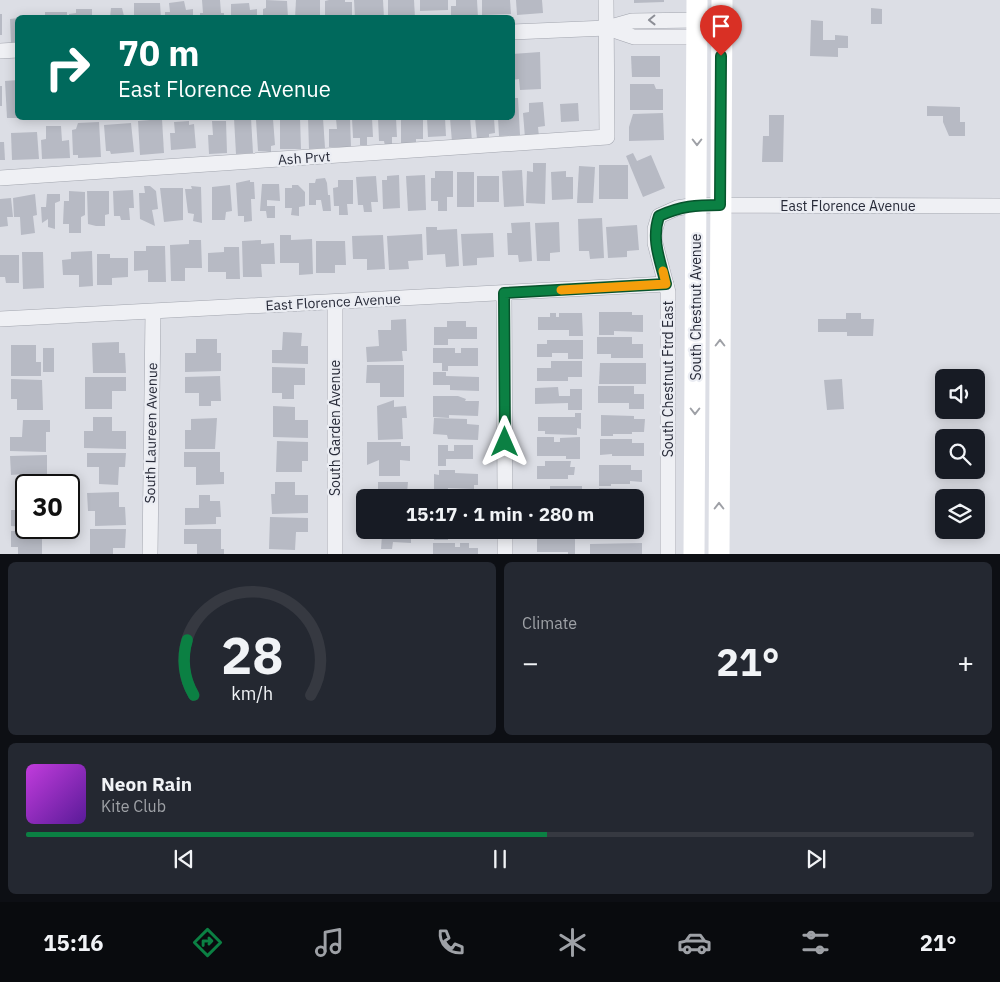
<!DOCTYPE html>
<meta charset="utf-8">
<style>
:root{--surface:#171b24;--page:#242831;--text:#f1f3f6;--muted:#9ea1a6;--line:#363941;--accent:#0b8043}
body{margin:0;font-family:"IBM Plex Sans",sans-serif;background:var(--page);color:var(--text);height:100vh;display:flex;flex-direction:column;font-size:19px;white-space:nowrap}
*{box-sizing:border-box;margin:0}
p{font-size:16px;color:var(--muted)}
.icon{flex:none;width:28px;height:28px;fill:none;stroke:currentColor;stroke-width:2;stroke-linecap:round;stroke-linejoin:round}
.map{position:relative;height:554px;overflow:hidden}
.details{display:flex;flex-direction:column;gap:8px;padding:8px;background:#0d0f14;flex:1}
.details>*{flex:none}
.banner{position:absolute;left:15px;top:15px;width:500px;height:105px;border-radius:8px;box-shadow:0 2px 12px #0003;background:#00695c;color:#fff;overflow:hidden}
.buttons{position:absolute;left:935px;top:369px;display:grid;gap:10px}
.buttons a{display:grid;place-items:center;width:50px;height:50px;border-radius:8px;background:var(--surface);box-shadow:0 2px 12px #0003;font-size:25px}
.speed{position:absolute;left:15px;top:474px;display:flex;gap:10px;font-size:25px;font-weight:700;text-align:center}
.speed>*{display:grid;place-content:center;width:65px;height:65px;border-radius:50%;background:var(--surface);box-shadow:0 2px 12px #0003;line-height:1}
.speed .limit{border:2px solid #111;border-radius:8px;background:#fff;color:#111}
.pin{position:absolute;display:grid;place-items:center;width:42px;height:42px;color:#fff;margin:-51px -21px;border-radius:50% 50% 50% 0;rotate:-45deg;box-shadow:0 0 5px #0007}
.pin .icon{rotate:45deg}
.me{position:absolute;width:55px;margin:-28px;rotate:0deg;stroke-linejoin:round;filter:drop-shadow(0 0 4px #0008)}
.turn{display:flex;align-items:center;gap:18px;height:105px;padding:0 20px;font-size:22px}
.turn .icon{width:65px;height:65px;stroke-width:2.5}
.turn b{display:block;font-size:35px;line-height:42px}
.big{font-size:38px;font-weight:800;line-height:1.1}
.details .card{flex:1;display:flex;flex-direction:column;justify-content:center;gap:8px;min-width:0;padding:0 18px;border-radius:8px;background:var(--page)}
.details .dial{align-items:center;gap:0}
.dial svg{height:130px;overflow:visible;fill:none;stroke:var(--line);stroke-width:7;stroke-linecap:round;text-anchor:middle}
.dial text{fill:var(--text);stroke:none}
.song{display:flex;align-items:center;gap:15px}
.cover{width:60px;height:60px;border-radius:8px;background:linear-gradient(135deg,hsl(290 70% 55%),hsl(270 70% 35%))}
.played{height:5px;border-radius:2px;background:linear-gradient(90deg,var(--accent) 55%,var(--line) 55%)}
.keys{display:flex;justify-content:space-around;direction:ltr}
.heat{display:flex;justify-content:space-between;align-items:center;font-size:28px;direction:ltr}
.details .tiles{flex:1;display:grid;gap:8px;grid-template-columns:1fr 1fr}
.card:last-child{grid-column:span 2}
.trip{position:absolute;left:356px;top:489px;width:288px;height:50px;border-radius:8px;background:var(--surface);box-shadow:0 2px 12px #0003;font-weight:800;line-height:50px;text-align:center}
.menu{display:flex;height:80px;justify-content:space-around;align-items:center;background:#090b0e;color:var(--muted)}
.menu .icon{width:35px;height:35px}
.menu .current{color:var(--accent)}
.menu b{font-size:22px;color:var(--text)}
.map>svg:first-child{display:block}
.building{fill:#b7bac4}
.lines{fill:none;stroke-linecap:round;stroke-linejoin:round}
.minor-casing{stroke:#a2a5ae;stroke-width:16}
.minor{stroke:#eff0f4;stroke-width:15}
.secondary{stroke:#fff;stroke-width:21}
.oneway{stroke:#8c8e96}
.oneway2{stroke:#9ea0a6}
.route-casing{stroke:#07532c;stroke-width:12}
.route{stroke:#0b8043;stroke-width:9}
.slow{stroke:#f59e0b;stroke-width:9}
.labels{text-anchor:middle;stroke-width:4.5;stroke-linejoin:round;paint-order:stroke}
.street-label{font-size:14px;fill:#282b39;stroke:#ebedf3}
</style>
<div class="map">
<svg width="1000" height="555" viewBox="0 0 1000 555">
<rect width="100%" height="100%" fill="#dcdee5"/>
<!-- building -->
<g class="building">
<path d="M202,0h18l1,13h3v5h-24v-5h3z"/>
<path d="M266,0l21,1 1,17h-25v-9l3,-1z"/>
<path d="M296,0h24v18h-25z"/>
<path d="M329,0h16v2h7v16h-27v-17z"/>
<path d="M354,0h29l1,18h-29z"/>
<path d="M388,0h26l1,18h-27z"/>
<path d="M420,0h28v10l-28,1z"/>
<path d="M456,0h21l1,18h-27v-12h5z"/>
<path d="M482,0h28l1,14 -29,1z"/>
<path d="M516,0h26l1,13 -26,2z"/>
<path d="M634,0h30v2l-30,1z"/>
<path d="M184,1l2,9 7,-1v9h-28v-6h5l-1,-9z"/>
<path d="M134,3h26l1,15h-27z"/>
<path d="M249,3l1,7 7,-1v9h-26v-14z"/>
<path d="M111,8h11l2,8 6,-1v3h-20z"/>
<path d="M871,8l11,1v15h-11z"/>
<path d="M76,9h16v9h-23v-4l7,-1z"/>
<rect x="45" y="12" width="22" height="6"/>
<rect x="0" y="14" width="2" height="21"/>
<path d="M18,18v24l-7,1 -1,-24z"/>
<path d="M811,20l12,1v19h12v-5l13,1v12h-10v9l-28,-1z"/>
<path d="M540,52l1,37 -21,1 -1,-11 -7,1v-26z"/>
<path d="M631,56h29v21h-28z"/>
<path d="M18,80v38h-11l-2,-37z"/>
<path d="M630,84h24l2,5h7v21h-33z"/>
<rect x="0" y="86" width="2" height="20"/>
<path d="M512,98h6l2,37 -21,1 -1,-18h14z"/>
<path d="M543,102l2,24 -7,1 1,10 -14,1 -2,-25 6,-1v-9z"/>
<path d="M578,103l1,18 -18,1 -1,-18z"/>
<path d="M927,106l33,1v15h5v14h-16l-6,-14v-6h-16z"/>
<path d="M663,113l1,27 -35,1v-14l4,-13z"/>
<path d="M769,115h15l-1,47h-21l1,-26h6z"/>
<path d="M234,118h17l2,35 -17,1z"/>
<path d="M280,118h20l1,31h-21z"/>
<path d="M308,118h15l2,30 -16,1z"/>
<path d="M350,118l1,29h-22v-18h8l-1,-10z"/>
<path d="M352,118h20l1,19h-6v8h-7v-7h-7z"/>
<path d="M378,118h18l1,19h-5v8l-7,1 -1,-5h-5z"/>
<path d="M407,118h16v21h-7v6h-15v-25h6z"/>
<path d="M427,118h18l1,18 -18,1z"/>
<path d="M450,118h20l2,23 -20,1z"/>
<path d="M475,118h19l1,15 -6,1v5h-12z"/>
<path d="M162,119l2,34 -24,2 -2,-34z"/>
<path d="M273,119l2,26 -4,1v6l-13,-1 -2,-31z"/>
<path d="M189,121v4l5,-1 2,24 -25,2 -1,-17h5l-1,-11z"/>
<path d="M212,121h14l1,32 -18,1 -1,-19h5z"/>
<path d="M99,122l2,35 -23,1v-3h-5l-1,-25 4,-1 2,-6z"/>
<path d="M131,123l3,29 -23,2 -1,-3h-4l-2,-26z"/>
<path d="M46,126h15l1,15 7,-1 1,18 -28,1 -1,-19 5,-1z"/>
<path d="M37,132l2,27 -27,1 -1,-27z"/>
<path d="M0,142h4l1,18h-5z"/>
<path d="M633,153l4,8 14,-6 14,33 -22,9 -17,-41z"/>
<path d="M533,163h13l-1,41 -19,-1 1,-32 6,1z"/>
<rect x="599" y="165" width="29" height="34"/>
<path d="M579,166l16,1 -2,36h-16z"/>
<path d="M522,170l2,36 -20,1 -2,-36z"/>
<path d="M435,171h18v26h-6v14h-9v-10h-7v-23h4z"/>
<path d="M566,171v6h7v22l-21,1 -1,-28z"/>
<rect x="457" y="172" width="17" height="35"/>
<path d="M399,175l1,33 -17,1 -1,-29h5v-4z"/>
<path d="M425,175l1,35 -18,1 -2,-35z"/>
<path d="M376,176l2,26h-7l1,10h-8l-1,-7h-5l-2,-28z"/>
<rect x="477" y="176" width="22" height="26"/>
<path d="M325,178l2,5 1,12h2l1,16h-8l-2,-11h-5v5h-7v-22h6l1,-4z"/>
<path d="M250,180v2h4l1,17h-4l1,22 -8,1v-6h-6l-2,-33z"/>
<path d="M338,180h15v24h-6l1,11h-9v-9h-5l-1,-18 5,-1z"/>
<path d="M262,184h17l1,17 -13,-1v6h8v12h-8l-1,-7h-6z"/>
<path d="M230,185l2,26 -6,1 -1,8h-13v-33z"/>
<path d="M292,185h6l7,7v14l-6,1v9l-8,-1 1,-7h-7v-20h7z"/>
<path d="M144,186h6l6,5 2,18 -6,1 3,16 -15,-7 -1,-26h6z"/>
<path d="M191,186l10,1 1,36 -9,-2 1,-7 -6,-1 -3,-24h7z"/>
<path d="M160,188h23v32l-19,2z"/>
<path d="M133,190l1,18h-5l1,12h-9l-1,-4h-6l-1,-25z"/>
<path d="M69,191l16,1v23l-4,2v16h-12v-9h-6l1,-23h5z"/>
<path d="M87,191h22v23l-4,1v11h-9l-8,-2z"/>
<path d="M35,194l2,21 -4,1 2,17 -14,2 -1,-18h-6l-1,-19z"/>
<path d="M47,194h13v7l-5,2v26l-7,-2v-8l-6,4 -1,-16h5z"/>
<path d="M11,198l2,19h-6l1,9 -8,1v-28z"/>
<path d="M602,218l2,40 -14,1 -1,-8h-10l-1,-32z"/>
<path d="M530,222l2,39 -13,1 -1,-7h-10l-1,-22h5l-1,-10z"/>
<path d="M559,222l1,30 -10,1v8h-13l-2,-38z"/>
<path d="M637,225l2,25 -12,1v6l-19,1 -2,-31z"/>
<path d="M426,227h11v3l20,-1 2,37 -13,1 -1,-13 -18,1z"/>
<path d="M493,233l1,24 -17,1v7l-14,1 -2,-32z"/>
<path d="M422,234l1,26 -15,1 1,8 -20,1 -2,-34z"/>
<path d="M280,235h11v5l21,-1 1,35 -14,1v-12h-19z"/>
<path d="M383,235l2,34 -18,1v-11h-14l-1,-23z"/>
<path d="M189,240h12l1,28h-17v13h-14l-1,-36 19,-1z"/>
<path d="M261,240v4l13,-1 1,21h-14l1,13h-19l-1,-36z"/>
<path d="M316,241h29l1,24h-11v8h-19z"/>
<path d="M146,246h19l1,36h-18v-12l-14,1v-20h12z"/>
<path d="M224,247h15l1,32h-14v-7h-18v-19l16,-1z"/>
<path d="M92,251l1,35 -14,1v-12h-16l-1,-15 9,-1v-7z"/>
<path d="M22,252h21l1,36 -21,1z"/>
<path d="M97,254h13v4h18v19l-16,1v7h-15z"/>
<path d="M0,255h19v28h-13l-1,-6h-5z"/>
<path d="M599,312h33v3h11v17l-29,-1v4h-15z"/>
<path d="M550,313h6v4h3v-4h23l1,23h-14v-6h-31v-13h12z"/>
<path d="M846,313h15v6h13l-1,17h-26v-4h-29v-13h28z"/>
<path d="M406,319l1,32h-5l1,10 -36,1 -1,-15 13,-1 -1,-16h13v-10z"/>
<path d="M447,321h19v6h11v12h-29v6h-14v-18h13z"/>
<path d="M283,332l19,1 -1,13h7v18l-36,-1v-13h10z"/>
<path d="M597,337h35v7h11v14h-32v-4h-14z"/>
<path d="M196,339h21v14h4v18l-36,1v-19h11z"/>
<path d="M547,340h36v19h-15v-6h-16v4h-15v-13h10z"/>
<path d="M119,342v11h6l1,20h-33l-1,-30z"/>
<path d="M11,345h25v17h5v14h-30z"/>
<rect x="43" y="348" width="11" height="24"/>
<path d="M433,348h22v5h6v-5h17v18h-30v5h-6v-8h-9z"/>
<path d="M551,361h31v16h-14v4h-31v-13h14z"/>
<path d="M600,363h46v21h-47z"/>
<path d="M367,365h37v32h-24v-14h-14z"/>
<path d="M272,367l33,1v17h-11v14h-12v-6h-10z"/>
<path d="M433,372h13v4l33,1v14l-29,-1v-5h-17z"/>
<path d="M220,376l1,25h-10v5h-12v-13h-14v-16z"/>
<path d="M85,377h41v14h-14v18h-27z"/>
<path d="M11,379l31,1 1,30h-26v-11h-6z"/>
<path d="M842,379l2,30 -17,1 -3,-30z"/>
<path d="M598,386h36v8h10v15h-15v-6h-31z"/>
<path d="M558,387l1,9h11v-7h12v21h-14v-7l-33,1v-16z"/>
<path d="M433,396h25l8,3 -1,2h14l-1,15 -29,-1v3l-16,-1z"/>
<path d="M394,400v7l12,-1 1,12h-5l1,21 -25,1 -1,-34z"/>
<path d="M273,406l22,1v13h13v18l-35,-1z"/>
<path d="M575,413h6v16l-4,-1v7l-32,-1v-3h-7v-14h37z"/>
<path d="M601,415l33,1v3h11l-1,13h-12v2h-19v2h-12z"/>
<path d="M93,417h19v14h14v18l-42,-1v-17h9z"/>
<path d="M217,418l-2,31h-30v-19h6v-11z"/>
<path d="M434,418l33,1v5l12,1 -1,15 -30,-1 -1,-4 -14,-1z"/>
<path d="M23,420h27v12h-4v20l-36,-1v-14h12z"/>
<path d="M537,437h17v5h6v-4l20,-1v22h-14v-3h-29z"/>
<path d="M600,439h32v4h12v13h-32v-2l-12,1z"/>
<path d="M277,441l31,1v19h-6v11h-26z"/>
<path d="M367,442h34v4h9v15l-10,-1v16h-21v-16l-12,5z"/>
<path d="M438,445h10v6h6v-6h19v14h-27v7h-8z"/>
<path d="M184,452h36v20h4v12l-28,1v-18h-12z"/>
<path d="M87,453h39l-1,14h-6l-1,18 -19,-1v-17h-12z"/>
<path d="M47,455v20h-4v10h-17v3h-3v-14l-12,1 -1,-19z"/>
<path d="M545,461h26l-1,6h5l-1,8h-6v4h-31v-13h8z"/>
<path d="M599,465h32v5h11v12l-12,-1v3h-19v2h-12z"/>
<path d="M439,470h16v3l23,1v11h-4v4l-26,-1v5h-14v-19l5,1z"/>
<path d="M275,482h20v13h13v18l-36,1 -1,-20h4z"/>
<path d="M378,482h30l-1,11h-8l-1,5h-20z"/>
<path d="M550,486h32v12h-45v-8l13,1z"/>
<path d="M599,488l32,1v4h12l-1,13h-7v-8h-36z"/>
<path d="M119,492v15h6l1,18 -31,1v-15h-7l-1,-18z"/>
<path d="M199,495h11v6h10l1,16h-5v7l-31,1v-17h14z"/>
<rect x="434" y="495" width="31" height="3"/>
<path d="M11,510h15v17l-15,-1z"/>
<path d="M270,517l38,1v14h-12l-1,18 -26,-1z"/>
<path d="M635,519l7,1v13h-12v2h-33v-5h38z"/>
<path d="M90,529h36l-1,19h-12v7h-23z"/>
<path d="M184,529h37v20h3v6h-27v-11h-13z"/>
<path d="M367,530h44v13l-18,-1 -1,7h-11l1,-14 -15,-1z"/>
<path d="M434,530h44v7h-30v3h-14z"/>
<path d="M11,531h31v24h-24v-8h-7z"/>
<path d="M548,535h27v20h-7v-3h-31v-13h11z"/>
<path d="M433,543h22v4h5v-4h9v5h9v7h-45z"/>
<path d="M642,543v12h-52v-11z"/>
</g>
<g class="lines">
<!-- minor casing -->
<g class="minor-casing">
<g id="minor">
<path d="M607,28l27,9h63"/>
<path d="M512,32l95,-4 25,-7 65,-1"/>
<path d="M0,51l18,-1"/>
<path d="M0,178l607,-41 -1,-137"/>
<path d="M504,293l1,205"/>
<path d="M335,302v253"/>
<path d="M0,319l666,-35"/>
<path d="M505,530v25"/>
<path d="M150,555l3,-243"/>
<path d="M668,555v-263l-13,-49v-14l4,-13 18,-8 19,-3 304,1"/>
</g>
</g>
<!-- minor -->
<use href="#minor" class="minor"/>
<!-- secondary -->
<g class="secondary">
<path d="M694,555l3,-555"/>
<path d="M719,555l3,-555"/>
</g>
</g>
<!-- one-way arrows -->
<defs><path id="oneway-chevron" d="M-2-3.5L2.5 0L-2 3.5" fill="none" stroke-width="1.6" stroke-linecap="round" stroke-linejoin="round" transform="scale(1.25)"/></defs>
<use class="oneway" href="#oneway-chevron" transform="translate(652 20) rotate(179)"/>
<g class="oneway2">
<use href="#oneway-chevron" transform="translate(697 142) rotate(90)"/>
<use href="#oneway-chevron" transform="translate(720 343) rotate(-90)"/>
<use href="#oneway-chevron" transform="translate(695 411) rotate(90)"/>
<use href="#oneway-chevron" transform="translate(719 506) rotate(-90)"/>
</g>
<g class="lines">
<!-- route casing -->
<g class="route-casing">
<path id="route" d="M505,442l-1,-149 162,-9c-6,-24 -15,-44 -7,-68 22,-10 37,-11 61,-11l1,-149"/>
</g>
<!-- route -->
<use href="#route" class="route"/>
<!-- slow -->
<path class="slow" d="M561,290l105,-6 -3,-13"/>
</g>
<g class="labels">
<!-- street labels -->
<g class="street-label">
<text transform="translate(304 158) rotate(-4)" y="5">Ash Prvt</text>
<text x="848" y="211">East Florence Avenue</text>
<text transform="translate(333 302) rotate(-3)" y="5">East Florence Avenue</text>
<text transform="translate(696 307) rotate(-90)" y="5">South Chestnut Avenue</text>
<text transform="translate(668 379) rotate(-90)" y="5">South Chestnut Ftrd East</text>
<text transform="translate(335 428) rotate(-90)" y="5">South Garden Avenue</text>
<text transform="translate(151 433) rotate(-89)" y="5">South Laureen Avenue</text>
</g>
</g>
</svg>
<div class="buttons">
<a><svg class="icon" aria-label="sound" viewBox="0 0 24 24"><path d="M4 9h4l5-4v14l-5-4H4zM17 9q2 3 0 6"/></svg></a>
<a><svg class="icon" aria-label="search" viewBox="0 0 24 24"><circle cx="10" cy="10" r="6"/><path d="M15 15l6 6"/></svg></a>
<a><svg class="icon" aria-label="layers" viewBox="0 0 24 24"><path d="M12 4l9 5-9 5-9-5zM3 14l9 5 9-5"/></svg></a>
</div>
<div class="speed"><div class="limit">30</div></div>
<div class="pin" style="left:721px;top:56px;background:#d93025"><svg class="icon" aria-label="arrive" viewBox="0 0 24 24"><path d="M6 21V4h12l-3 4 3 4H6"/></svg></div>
<svg class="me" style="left:505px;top:442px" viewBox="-20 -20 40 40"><path d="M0-17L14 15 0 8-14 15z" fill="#0b8043" stroke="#fff" stroke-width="4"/></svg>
<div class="trip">15:17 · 1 min · 280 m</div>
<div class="banner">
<div class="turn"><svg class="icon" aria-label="right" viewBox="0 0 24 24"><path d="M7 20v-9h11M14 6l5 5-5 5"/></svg><div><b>70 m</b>East Florence Avenue</div></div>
</div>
</div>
<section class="details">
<div class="tiles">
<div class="card dial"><svg viewBox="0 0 100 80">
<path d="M14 69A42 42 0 1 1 86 69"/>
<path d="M14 69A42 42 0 0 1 10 35" stroke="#0b8043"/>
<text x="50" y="56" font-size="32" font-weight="700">28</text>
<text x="50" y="72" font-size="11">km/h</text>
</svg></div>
<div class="card"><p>Climate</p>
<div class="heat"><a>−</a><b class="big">21°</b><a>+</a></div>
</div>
<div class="card">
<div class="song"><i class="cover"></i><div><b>Neon Rain</b><p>Kite Club</p></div></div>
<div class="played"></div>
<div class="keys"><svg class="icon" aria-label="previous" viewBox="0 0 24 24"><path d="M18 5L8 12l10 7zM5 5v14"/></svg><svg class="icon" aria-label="pause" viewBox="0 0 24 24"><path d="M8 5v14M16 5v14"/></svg><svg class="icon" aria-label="next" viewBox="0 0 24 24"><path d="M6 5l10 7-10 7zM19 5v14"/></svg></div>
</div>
</div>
</section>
<nav class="menu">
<b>15:16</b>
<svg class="icon current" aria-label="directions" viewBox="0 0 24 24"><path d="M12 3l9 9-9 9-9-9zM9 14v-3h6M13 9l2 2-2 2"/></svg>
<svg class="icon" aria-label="music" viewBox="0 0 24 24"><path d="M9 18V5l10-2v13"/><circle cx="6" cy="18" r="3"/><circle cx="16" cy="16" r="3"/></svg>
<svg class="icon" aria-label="phone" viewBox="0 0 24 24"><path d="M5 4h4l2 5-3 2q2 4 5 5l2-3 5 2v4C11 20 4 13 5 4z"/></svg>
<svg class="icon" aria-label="climate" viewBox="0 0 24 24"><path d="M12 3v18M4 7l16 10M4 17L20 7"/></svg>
<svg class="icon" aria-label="car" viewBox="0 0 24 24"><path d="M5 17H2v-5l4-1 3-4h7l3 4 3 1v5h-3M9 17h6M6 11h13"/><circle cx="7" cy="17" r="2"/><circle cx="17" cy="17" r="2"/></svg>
<svg class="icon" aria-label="filters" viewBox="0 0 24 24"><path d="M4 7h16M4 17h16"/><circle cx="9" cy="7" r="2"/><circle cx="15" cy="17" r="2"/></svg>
<b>21°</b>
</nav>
